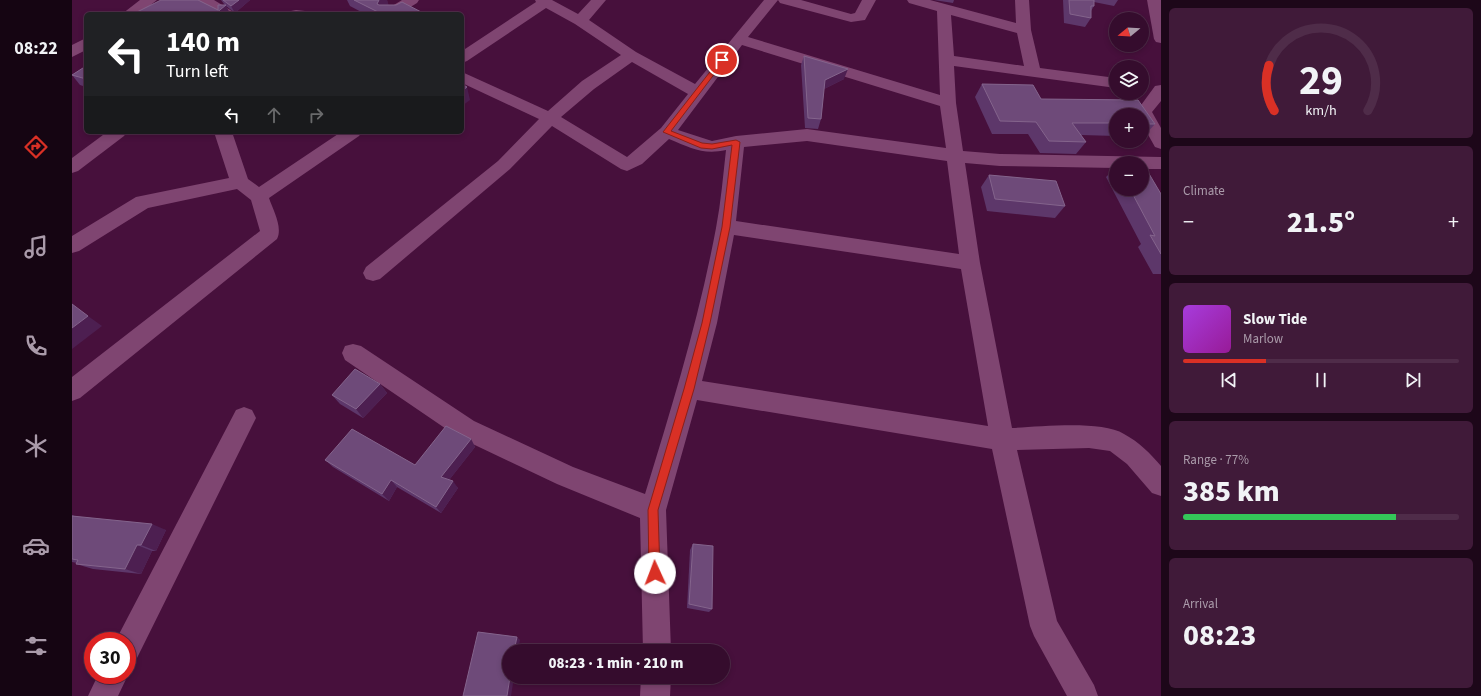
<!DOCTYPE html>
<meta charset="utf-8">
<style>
:root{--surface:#350c2d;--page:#401a39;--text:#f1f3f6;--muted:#aa9baa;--line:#4f2c49;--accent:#d93025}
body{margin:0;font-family:"Source Sans 3",sans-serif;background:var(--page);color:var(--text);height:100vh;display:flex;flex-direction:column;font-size:15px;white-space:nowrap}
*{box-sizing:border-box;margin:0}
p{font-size:13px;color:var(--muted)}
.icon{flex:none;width:22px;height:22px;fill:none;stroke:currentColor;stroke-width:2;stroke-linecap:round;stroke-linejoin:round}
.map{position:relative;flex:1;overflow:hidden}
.panel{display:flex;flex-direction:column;gap:8px;padding:8px;background:#1d0719;width:320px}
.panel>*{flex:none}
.guide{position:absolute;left:12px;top:12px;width:380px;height:122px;border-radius:6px;box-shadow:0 2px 6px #0003,0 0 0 1px var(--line);background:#202124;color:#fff;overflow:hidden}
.needle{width:26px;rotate:252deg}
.buttons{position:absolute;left:1037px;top:12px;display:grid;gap:8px}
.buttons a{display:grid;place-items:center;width:40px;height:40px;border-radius:50%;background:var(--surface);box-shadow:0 2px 6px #0003,0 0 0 1px var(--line);font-size:20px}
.speed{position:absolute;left:12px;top:632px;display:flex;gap:8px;font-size:20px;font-weight:700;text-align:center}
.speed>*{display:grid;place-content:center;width:52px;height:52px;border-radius:50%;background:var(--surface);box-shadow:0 2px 6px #0003,0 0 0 1px var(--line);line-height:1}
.speed .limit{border:6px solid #d22;background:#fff;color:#111}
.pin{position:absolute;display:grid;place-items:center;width:34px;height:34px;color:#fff;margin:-17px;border:2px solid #fff;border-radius:50%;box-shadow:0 1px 4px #0007}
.me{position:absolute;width:44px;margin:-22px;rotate:358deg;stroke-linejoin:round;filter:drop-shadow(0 0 3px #0008)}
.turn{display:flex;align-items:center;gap:14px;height:84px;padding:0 16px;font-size:18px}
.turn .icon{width:52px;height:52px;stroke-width:2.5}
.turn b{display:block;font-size:28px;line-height:34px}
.lanes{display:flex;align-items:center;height:38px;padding:0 16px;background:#0003;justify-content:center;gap:20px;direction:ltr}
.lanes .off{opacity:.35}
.big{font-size:30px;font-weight:800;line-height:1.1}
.panel .tile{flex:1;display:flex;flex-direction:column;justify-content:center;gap:6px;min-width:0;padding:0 14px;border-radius:6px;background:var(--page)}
.panel .dial{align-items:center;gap:0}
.dial svg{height:104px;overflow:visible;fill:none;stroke:var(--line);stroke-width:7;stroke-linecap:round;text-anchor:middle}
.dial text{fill:var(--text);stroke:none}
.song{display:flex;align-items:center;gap:12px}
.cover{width:48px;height:48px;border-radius:6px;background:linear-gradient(135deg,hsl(280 70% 55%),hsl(300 70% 35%))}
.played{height:4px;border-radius:2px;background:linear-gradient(90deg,var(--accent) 30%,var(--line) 30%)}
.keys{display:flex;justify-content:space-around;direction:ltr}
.heat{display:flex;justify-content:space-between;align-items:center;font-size:22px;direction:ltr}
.charge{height:6px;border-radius:3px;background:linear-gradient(90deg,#34c759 77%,var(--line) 0)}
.trip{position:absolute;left:430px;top:644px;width:228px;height:40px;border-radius:20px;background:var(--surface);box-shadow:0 2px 6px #0003,0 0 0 1px var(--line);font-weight:800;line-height:40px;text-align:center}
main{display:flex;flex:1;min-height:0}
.tab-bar{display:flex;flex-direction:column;width:72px;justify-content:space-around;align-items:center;background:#150512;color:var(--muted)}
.tab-bar .icon{width:28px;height:28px}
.tab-bar .selected{color:var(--accent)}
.tab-bar b{font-size:18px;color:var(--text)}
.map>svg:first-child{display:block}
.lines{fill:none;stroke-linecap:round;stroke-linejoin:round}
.minor{fill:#7f4571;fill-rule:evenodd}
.wall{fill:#5d376a}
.shaded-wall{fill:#4d1f51}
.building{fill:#6e4a79;stroke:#84648c}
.route{fill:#d93025;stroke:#8d1f18}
</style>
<main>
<nav class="tab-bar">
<b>08:22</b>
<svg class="icon selected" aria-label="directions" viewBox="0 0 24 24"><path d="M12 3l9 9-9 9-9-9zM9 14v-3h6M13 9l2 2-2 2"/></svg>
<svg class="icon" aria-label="music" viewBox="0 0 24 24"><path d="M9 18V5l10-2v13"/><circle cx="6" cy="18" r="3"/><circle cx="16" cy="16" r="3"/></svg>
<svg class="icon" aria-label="phone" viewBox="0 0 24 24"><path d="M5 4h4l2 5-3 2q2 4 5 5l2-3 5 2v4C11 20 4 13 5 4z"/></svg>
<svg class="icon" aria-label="climate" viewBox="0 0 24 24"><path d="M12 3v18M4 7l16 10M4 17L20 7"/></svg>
<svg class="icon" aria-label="car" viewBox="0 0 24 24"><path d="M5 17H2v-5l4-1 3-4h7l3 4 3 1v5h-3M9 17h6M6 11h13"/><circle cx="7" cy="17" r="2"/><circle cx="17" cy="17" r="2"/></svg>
<svg class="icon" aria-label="filters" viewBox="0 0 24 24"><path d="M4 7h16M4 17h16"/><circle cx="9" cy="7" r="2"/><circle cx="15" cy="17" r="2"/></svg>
</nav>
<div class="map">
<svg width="1089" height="696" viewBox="0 0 1089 696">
<rect width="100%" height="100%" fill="#47103c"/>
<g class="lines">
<!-- minor -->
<g class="minor">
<path d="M68,0h17l-18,14h-17z"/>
<path d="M125,0h17l18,11 2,3h-17l-18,-11z"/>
<path d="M330,0h17l-2,3 -18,11h-17l2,-3z"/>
<path d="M463,0h17l26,14 13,-14h15l-17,20 47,32 59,32 69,-84h37l50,14 4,-1 7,-13h14l-11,20 -14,2 -71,-19 -2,-3 -30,37 192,58 -3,-84 -28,-8 -2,-3h23l86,23 -1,-23h14l2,30 9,38 76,10v10l-162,-22 2,37 7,48 37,3 161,3v12h-19v-6h-26v5l-116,-2 -35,-3 15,100 32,165c28,-1 89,-8 112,6 15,8 26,19 37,32v30l-9,-3 -25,-29 -17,-13 -21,-3 -72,2 40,171 37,64 4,11h-31l-33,-60 -4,-10 -38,-177 -295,-49 -31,110 5,141h-28l-3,-133 -83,-34 -99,-47 -113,-77 -3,-7 3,-7 8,-2 8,2 113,75 99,46 72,27c27,-88 54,-175 71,-266 5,-26 7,-52 10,-78 -23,5 -35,-2 -57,-11l-27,25 -15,7 -6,-2 -69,-43 -42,43 -130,110 -7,2 -7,-2 -3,-6 3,-6 132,-106 41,-42 -77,-36v-11l86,39 34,-30 39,-26 -46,-31 -29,-16 -79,53 -5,2v-12l74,-49zM879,15l66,18 7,33 -70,-10zM670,45l198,61 6,42 -139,-19 -71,7 -24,5 -34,-11zM560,62l56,32 -27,34 -34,29 -66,-40 33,-28zM735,141l140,20 12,93 -223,-33 8,-74zM662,235l227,34 27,157 -286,-45 15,-58z"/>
<path d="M1075,0h14v43l-5,-1 -2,-3z"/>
<path d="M224,10l9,1 2,3h-18l2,-3z"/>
<path d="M14,38v12l-14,7v-12z"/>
<path d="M1089,85v16l-9,11 9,16v21l-6,-2 -13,-23v-9h-5l-1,-3 19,-26z"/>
<path d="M35,132h20l-3,4 -46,35 -6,2v-15z"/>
<path d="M142,132h18l16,47 11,8 82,-55h21l-3,4 -90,62c4,12 14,29 8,41l-197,159 -8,3v-24l188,-146 -9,-31 -14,-11 -89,19 -69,43 -7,2v-17l64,-39 93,-19z"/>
<path d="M172,407l8,3 4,8 -4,8 -115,232 -10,4v-21h-12l2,-3 119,-228z"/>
<path d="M55,673l1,2 -10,21h-30l10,-21h29z"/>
<path d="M569,677h30l-1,19h-30z"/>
</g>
</g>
<!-- wall -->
<g class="wall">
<path d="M149,0h29l-15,13 -9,-7 4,8h-97l85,-4 7,-5 -1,-1z"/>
<path d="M275,0h40l1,5 37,9h-60l-15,-8z"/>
<path d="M862,0h20l-1,3z"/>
<path d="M991,0h55l-4,6 -20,-4v4l-3,5v7l-6,9 -21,-4z"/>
<path d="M732,56l40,23 -20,10 -3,30 -3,10 -13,-1 -4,-63z"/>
<path d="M14,66v21l-6,-2 -8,-10z"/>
<path d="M910,84l51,1 8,14 97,1 17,24 -11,12h-2v-21h-26v21l-35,-1 5,7 -10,12 -36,-1 -12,-19h-36l-17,-37z"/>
<path d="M1044,167v22h26l19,5v80h-8l-15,-27 3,-3 -35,-67z"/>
<path d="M917,175l76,31 -10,12 -68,-7 -6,-24z"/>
<path d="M308,384l7,9 -24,25 -23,-14 -8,-9z"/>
<path d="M399,439l4,8 -26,33 9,8 -17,25 -44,-26 -8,14 -56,-34 -8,-7 90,5z"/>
<path d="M0,515l5,2 89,13 -10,21h-4l-11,23 -48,-5 -17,-5 1,-1 -5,-1z"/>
<path d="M621,544l19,65 -3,3 -22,-4 3,-58z"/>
</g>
<!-- shaded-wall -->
<g class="shaded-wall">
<path d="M167,0h11l-15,13 -4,-7z"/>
<path d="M307,0h8l2,6 -6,4 -3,4 -3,-10z"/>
<path d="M154,5l4,9h-15z"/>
<path d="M776,69l-4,10 -22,11 3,-10z"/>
<path d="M395,87l3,13 -8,6v-15z"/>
<path d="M16,316l14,10 -30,23v-21z"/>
<path d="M308,384l7,9 -24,25 -7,-9z"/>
<path d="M399,439l4,8 -29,37 -5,-7z"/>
<path d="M319,480l6,7 -8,14 -7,-7z"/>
<path d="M381,481l5,7 -17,25 -5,-6z"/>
<path d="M80,524l14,6 -10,21 -15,-6z"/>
<path d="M65,545l15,6 -11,23 -16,-5z"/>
<path d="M445,637l3,3 -2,11h-4z"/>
<path d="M438,677h4l-3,19h-4z"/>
</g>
<!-- building -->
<g class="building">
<path d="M89,0h37l20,10v-5h8l-11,9h-82z"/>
<path d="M151,0h16l-8,6z"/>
<path d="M282,0h25l-2,4 2,1h17l6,-3 23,12h-43z"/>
<path d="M997,0h25v6h-3v12l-21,-4z"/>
<path d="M732,56l44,13 -23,11 -4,39 -13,-1z"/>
<path d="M14,66v13l-14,-4z"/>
<path d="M390,84l5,3 -5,4z"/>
<path d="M910,84l51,1 8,14 97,1 17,24h-13v-9h-26v8h-44l14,19 -37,-1 -13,-19 -36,-1z"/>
<path d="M1070,166l3,1 16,27v60l-11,-19 5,1 -25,-47h12z"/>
<path d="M917,175l67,6 9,25 -70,-7z"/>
<path d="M0,304l16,12 -16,12z"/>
<path d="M283,369l25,15 -24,25 -24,-14z"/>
<path d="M374,426l25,13 -30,38 12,4 -17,26 -45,-27 -9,14 -57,-34 27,-31 63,36z"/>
<path d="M0,516l80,8 -11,21h-4l-12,24 -49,-5 2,-4 -6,-1z"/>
<path d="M621,544l20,2 -1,63 -23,-5z"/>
<path d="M406,632l39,5 -3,14h-5v26h1l-3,19h-44z"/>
</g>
<!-- route -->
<path class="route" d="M648,59l5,1 -54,71 31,12 10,1 24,-4 4,2 -10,85 -20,96 -16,66 -36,121 2,63 -1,4 -4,1 -4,-1 -2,-4 -1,-63 36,-121 18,-66 20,-96 10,-82 -20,4 -11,-1 -38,-16z"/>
</svg>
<div class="buttons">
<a><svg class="needle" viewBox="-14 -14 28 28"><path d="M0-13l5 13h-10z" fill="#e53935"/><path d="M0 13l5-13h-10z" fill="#aa9baa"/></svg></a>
<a><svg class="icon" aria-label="layers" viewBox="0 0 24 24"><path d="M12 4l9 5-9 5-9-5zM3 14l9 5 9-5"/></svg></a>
<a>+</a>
<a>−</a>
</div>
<div class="speed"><div class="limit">30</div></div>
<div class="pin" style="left:650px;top:60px;background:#d93025"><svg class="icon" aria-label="arrive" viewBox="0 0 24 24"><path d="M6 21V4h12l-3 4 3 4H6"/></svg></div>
<svg class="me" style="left:583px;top:573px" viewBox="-20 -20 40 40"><circle r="19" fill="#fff"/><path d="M0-13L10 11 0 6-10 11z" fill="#d93025"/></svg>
<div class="trip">08:23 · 1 min · 210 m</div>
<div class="guide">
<div class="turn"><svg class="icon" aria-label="left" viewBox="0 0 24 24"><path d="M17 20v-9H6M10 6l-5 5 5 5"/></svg><div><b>140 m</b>Turn left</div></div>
<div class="lanes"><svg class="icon" aria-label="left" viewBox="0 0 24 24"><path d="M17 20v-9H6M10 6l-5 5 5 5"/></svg><svg class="icon off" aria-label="ahead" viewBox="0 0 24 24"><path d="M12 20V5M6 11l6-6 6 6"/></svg><svg class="icon off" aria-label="right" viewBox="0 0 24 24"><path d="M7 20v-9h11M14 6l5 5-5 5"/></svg></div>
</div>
</div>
<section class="panel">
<div class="tile dial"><svg viewBox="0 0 100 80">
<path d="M14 69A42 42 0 1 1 86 69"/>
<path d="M14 69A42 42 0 0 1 10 34" stroke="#d93025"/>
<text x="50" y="56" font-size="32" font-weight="700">29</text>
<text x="50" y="72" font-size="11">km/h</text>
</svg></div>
<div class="tile"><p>Climate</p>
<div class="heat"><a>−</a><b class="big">21.5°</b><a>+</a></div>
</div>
<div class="tile">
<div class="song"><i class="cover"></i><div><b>Slow Tide</b><p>Marlow</p></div></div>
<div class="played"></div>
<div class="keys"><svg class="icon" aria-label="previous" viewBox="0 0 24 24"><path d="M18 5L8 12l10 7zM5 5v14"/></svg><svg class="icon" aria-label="pause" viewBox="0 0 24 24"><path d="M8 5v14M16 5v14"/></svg><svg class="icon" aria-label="next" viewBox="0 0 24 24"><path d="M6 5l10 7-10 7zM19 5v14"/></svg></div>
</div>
<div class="tile"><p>Range · 77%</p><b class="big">385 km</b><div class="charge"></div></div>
<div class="tile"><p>Arrival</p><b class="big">08:23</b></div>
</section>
</main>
